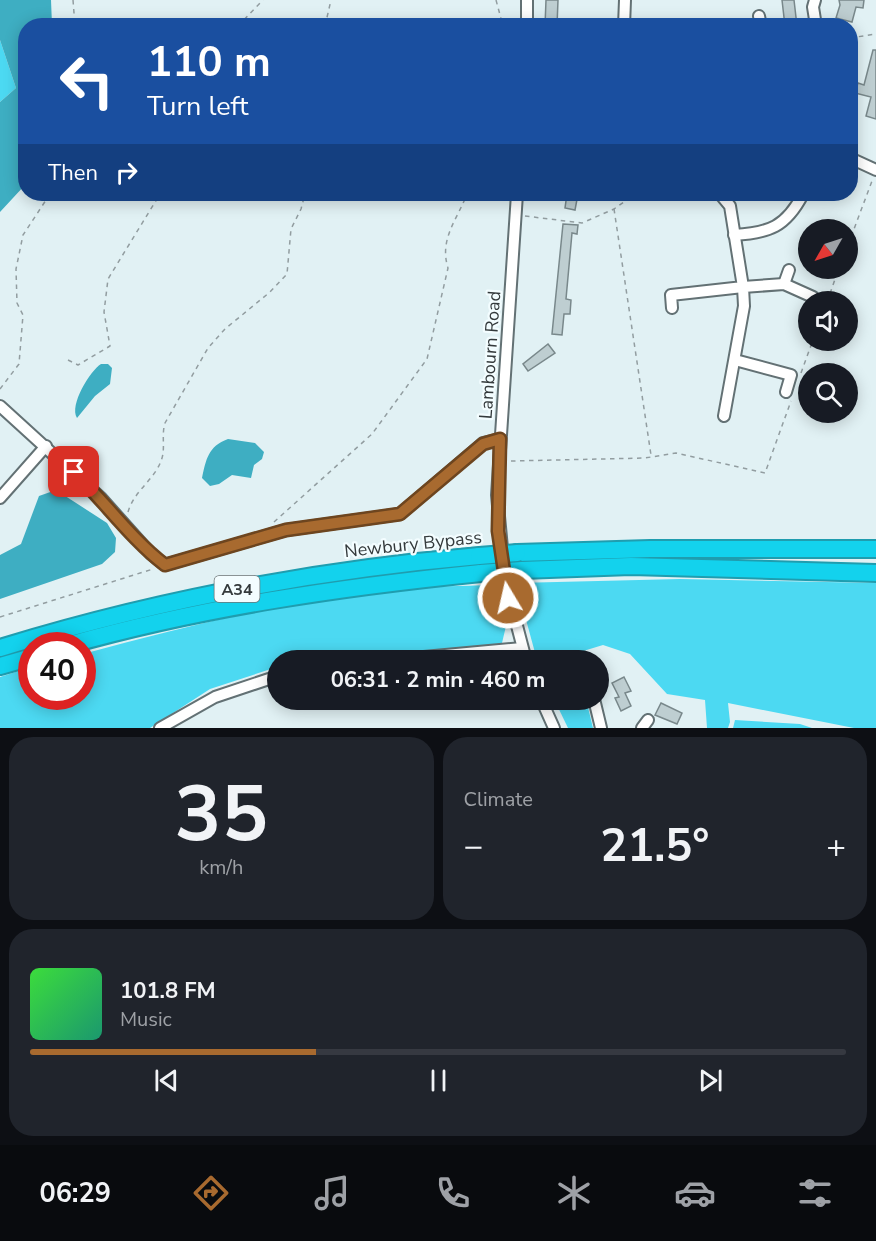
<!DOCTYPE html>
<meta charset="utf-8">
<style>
:root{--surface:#171b24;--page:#20242c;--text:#f1f3f6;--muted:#9ea1a6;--line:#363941;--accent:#a86a2f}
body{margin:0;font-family:"Nunito Sans",sans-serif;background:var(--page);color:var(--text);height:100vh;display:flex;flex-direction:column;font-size:22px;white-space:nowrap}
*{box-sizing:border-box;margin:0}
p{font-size:20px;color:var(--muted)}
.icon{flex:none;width:33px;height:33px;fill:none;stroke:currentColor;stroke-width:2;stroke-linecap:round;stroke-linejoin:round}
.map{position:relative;height:728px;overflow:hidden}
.drawer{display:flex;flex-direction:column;gap:9px;padding:9px;background:#0d0f14;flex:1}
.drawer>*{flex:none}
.top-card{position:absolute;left:18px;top:18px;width:840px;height:183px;border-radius:24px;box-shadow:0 3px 15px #0003;background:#1a4fa0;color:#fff;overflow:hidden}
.needle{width:39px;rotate:231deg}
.fabs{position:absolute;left:798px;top:219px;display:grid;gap:12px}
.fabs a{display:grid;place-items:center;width:60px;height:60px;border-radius:50%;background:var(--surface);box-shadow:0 3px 15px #0003;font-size:30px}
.speed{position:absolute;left:18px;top:632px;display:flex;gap:12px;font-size:30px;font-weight:700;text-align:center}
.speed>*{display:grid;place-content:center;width:78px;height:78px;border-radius:50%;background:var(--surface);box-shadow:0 3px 15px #0003;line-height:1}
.speed .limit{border:9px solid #d22;background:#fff;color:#111}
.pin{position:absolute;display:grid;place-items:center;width:51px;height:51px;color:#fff;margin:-26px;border-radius:12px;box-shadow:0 3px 9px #0006}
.me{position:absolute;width:66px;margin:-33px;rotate:351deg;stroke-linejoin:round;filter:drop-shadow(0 0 4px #0008)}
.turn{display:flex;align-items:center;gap:21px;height:126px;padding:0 30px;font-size:27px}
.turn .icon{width:78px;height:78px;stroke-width:2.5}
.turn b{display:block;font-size:42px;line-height:51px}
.then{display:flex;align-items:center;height:57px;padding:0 30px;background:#0003;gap:12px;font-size:22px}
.big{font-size:45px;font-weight:700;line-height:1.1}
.drawer .widget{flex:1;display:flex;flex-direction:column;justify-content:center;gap:9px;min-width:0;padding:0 21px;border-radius:24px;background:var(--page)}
.drawer .dial{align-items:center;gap:0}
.dial b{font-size:78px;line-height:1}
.song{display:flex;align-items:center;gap:18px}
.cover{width:72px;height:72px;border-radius:9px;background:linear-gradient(135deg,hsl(120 70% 55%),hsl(160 70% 35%))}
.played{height:6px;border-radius:3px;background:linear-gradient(90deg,var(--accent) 35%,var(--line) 35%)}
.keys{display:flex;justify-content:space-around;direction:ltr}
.heat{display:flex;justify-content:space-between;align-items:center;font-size:33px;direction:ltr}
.drawer .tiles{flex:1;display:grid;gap:9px;grid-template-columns:1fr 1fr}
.widget:last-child{grid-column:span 2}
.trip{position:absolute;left:267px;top:650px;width:342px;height:60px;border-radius:30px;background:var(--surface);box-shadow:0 3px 15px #0003;font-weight:700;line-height:60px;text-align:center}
.tab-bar{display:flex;height:96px;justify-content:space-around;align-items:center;background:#090b0e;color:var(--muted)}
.tab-bar .icon{width:42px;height:42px}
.tab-bar .current{color:var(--accent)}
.tab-bar b{font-size:27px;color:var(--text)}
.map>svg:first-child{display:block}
.green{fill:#4cd9f2}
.water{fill:#3eaec2}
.building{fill:#beced1;stroke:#79888b;stroke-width:1.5}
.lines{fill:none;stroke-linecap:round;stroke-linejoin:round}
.minor-casing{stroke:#637174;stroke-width:14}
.highway-casing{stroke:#1f9daf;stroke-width:20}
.path{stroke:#929da0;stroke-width:1.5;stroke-dasharray:4.5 4.5;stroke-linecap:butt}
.minor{stroke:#fff;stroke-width:10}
.highway{stroke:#13d2ed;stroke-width:16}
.highway-bridge-casing{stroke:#1f9daf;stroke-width:20;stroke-linecap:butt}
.highway-bridge{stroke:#13d2ed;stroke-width:16}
.route-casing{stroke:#6d451f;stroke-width:15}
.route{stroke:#a86a2f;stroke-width:10}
.labels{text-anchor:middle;stroke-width:4.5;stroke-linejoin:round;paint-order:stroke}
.shield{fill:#f3fdff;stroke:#6d7476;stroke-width:1.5}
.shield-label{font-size:16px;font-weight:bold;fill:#343a3c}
.street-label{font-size:18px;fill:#343a3c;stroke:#f3fdff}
</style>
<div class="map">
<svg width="876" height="728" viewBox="0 0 876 728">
<rect width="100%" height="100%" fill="#e1f1f4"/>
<!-- green -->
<g class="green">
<path d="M0,40l16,48 -16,14z"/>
<path d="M680,579l196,4v145h-22l-126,-25 2,19 -2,6h-21l-2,-28 -38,-6 -37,-40 -27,-9 -23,7 1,8h-44l-21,-77z"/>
<path d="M493,585l13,41 -4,17 -6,4 -218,13 -1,7 -67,22 -60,39h-150v-51l31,-10 1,29h50l1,-42c104,-28 210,-55 318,-65 31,-3 61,-3 92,-4z"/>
<path d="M554,699h32l7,29h-25z"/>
<path d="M735,720l65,4 12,4h-79z"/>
</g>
<!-- water -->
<g class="water">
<path d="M0,0h51l1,25 -26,1 -1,159 -25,27v-110l16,-14 -16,-48z"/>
<path d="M101,364h7l4,4 -2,16 -15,12 -18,22c-8,-13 13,-47 24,-54z"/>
<path d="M228,439l27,4 9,9 -2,7 -8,6 -3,13 -19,-3 -13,9 -9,2 -8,-8c4,-18 6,-32 26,-39z"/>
<path d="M56,490l51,33 9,15 -1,14 -13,12 -102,35v-44l21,-11 18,-48z"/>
</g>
<!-- building -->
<g class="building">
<path d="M546,0h12l-1,26h-12z"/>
<path d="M782,0h12l3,26h-12z"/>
<path d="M839,0h25l-1,8 -7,-1 -4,15 -16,-4 4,-13z"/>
<path d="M873,50h3v69l-10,-3 5,-19 -16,-4 3,-10 6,2z"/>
<path d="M567,194h11l-3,16 -10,-2z"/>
<path d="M563,224l15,1 -1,9 -5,-1 -6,66 5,1 -1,14h-6l-2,21 -10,-1z"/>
<path d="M548,344l7,9 -27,18 -5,-7z"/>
<path d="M624,677l7,14 -6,2 6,13 -10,5 -6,-13 4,-1 -7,-14z"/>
<path d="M661,703l21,10 -5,11 -22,-9z"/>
</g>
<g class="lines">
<!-- minor casing -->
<g class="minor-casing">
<g id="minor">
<path d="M815,0l-2,7 3,19"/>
<path d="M759,16l2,10"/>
<path d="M527,26v-26"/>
<path d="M624,26l1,-26"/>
<path d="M850,158l26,12"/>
<path d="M517,194l-20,301 8,85 21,80"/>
<path d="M734,235c35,-2 52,-8 69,-41"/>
<path d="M784,284l5,-14"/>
<path d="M672,308l-1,-13 72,-8 -13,-81 -10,-12"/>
<path d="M735,360l56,15 -5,17"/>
<path d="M0,406l101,92 50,56 14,11 121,-35 114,-16 83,-71 17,-4"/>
<path d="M724,416l20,-110 -1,-19 41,-3 29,13"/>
<path d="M0,498l46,-52"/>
<path d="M391,660l131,-12"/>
<path d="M541,699l13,29"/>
<path d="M594,699l7,29"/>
<path d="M160,728l55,-31 63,-21"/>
<path d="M642,728l6,-8"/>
</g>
</g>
<!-- highway casing -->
<g class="highway-casing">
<g id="highway">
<path d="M517,553l133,-4h226"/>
<path d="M522,570l109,-4 245,7"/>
<path d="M69,645c135,-38 273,-58 412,-72"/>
<path d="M0,648c156,-48 316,-78 479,-92"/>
<path d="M0,666l32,-9"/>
</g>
</g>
<!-- path -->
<g class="path">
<path d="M73,0l2,26"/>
<path d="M496,0l7,26"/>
<path d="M238,26l25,-26"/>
<path d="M325,26l6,-26"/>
<path d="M850,38l26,-4"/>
<path d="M614,209l37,246"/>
<path d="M525,216l57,7 32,-14 21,-15"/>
<path d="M848,245l24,-64"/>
<path d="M827,302l12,-34"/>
<path d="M68,360l10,5 32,-19 -6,-34 4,-33 52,-85"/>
<path d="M801,373l12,-33"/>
<path d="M0,389l19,-25 4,-49 -6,-12 -1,-34 7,-34 27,-41"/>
<path d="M511,461l134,-3 31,-5 89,20 26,-72"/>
<path d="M128,512c6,-21 26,-32 33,-51 5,-12 0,-25 4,-38l43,-75 17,-19 45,-37 17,-18 4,-45 10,-20 4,-15"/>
<path d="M274,522l98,-88 55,-75 21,-91c-9,-29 9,-48 19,-74"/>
<path d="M0,617l153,-48"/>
</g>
<!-- minor -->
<use href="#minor" class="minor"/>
<!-- highway -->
<use href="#highway" class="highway"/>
<!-- highway-bridge casing -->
<g class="highway-bridge-casing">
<g id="highway-bridge">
<path d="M479,556l38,-3"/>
<path d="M481,573l41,-3"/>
</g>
</g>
<!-- highway-bridge -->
<use href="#highway-bridge" class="highway-bridge"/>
</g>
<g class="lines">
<!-- route casing -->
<g class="route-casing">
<path id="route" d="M74,472c31,30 57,67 91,93l121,-35 114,-16 83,-70 17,-5 -2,92 10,67"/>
</g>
<!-- route -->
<use href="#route" class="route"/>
</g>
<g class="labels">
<!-- shield labels -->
<rect class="shield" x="214.5" y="576" width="45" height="26" rx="4.5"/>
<g class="shield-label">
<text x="237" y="595">A34</text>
</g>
<!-- street labels -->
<g class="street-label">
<text transform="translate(490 355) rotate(-86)" y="6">Lambourn Road</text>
<text transform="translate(413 544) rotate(-6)" y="6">Newbury Bypass</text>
</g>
</g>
</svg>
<div class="fabs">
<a><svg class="needle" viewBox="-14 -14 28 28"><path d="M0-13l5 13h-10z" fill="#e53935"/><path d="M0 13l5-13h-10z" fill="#9ea1a6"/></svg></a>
<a><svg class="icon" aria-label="sound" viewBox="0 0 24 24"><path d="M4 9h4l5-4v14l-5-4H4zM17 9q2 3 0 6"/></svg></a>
<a><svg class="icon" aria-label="search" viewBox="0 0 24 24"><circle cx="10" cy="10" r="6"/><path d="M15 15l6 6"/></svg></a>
</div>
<div class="speed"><div class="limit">40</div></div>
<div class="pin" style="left:74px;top:472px;background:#d93025"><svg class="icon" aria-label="arrive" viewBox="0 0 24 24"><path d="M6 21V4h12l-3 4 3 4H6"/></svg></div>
<svg class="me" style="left:508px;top:598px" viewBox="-20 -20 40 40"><circle r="17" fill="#a86a2f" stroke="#fff" stroke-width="3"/><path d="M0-11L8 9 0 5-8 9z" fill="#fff"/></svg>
<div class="trip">06:31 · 2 min · 460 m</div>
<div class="top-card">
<div class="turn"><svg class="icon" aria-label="left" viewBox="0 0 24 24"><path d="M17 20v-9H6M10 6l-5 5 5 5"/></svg><div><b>110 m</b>Turn left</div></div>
<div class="then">Then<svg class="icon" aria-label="right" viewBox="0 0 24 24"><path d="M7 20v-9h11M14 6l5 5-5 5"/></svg></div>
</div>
</div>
<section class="drawer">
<div class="tiles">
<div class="widget dial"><b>35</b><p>km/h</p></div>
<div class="widget"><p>Climate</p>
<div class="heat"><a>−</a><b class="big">21.5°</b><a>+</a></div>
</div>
<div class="widget">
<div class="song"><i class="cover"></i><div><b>101.8 FM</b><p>Music</p></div></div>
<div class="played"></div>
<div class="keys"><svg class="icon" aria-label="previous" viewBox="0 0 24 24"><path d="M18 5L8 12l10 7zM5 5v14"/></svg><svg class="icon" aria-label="pause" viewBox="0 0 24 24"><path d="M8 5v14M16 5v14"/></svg><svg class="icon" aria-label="next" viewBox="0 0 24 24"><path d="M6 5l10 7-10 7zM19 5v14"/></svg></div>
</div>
</div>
</section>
<nav class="tab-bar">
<b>06:29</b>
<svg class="icon current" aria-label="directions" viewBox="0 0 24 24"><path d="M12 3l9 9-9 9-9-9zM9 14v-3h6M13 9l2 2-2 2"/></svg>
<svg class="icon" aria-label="music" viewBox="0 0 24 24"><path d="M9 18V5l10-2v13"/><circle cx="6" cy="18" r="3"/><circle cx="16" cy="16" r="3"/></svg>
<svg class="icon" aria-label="phone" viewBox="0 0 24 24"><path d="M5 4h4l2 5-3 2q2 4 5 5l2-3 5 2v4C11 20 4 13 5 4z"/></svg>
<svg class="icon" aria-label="climate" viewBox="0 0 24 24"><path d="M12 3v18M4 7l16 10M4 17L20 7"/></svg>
<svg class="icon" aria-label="car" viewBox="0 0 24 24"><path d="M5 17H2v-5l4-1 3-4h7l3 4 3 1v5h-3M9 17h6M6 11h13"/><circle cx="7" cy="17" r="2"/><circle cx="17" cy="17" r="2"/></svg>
<svg class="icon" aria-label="filters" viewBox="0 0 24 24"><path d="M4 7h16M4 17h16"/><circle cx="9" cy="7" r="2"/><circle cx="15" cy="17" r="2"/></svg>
</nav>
